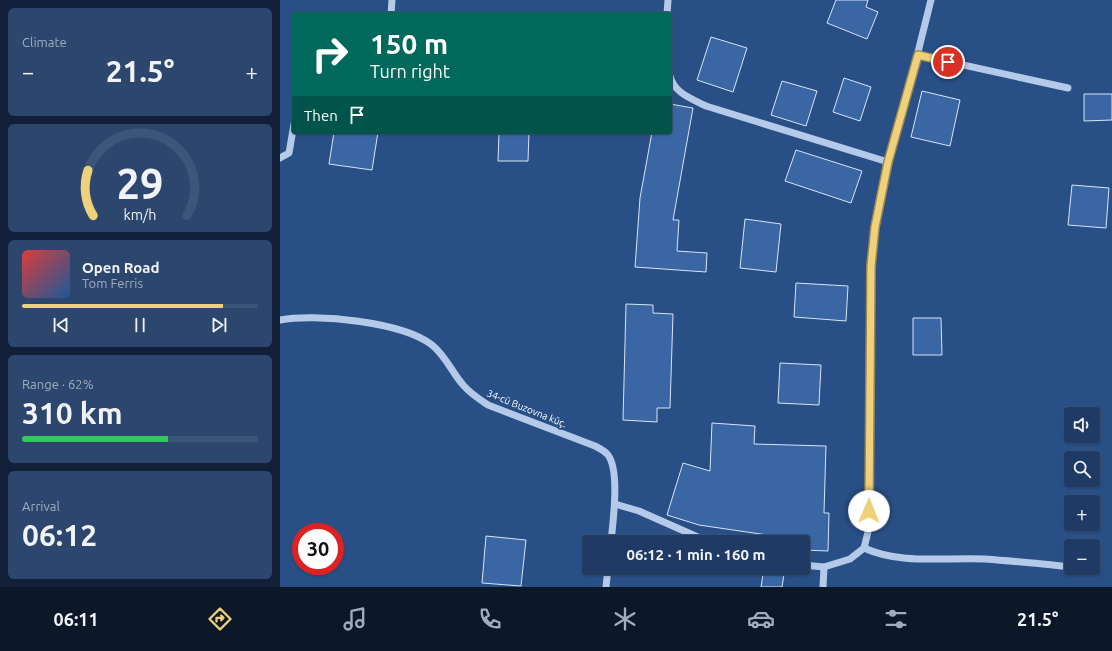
<!DOCTYPE html>
<meta charset="utf-8">
<style>
:root{--surface:#1f3b65;--page:#2c466e;--text:#f1f3f6;--muted:#a1adbf;--line:#3c5579;--accent:#efd17c}
body{margin:0;font-family:Ubuntu,sans-serif;background:var(--page);color:var(--text);height:100vh;display:flex;flex-direction:column;font-size:15px;white-space:nowrap}
*{box-sizing:border-box;margin:0}
p{font-size:13px;color:var(--muted)}
.icon{flex:none;width:22px;height:22px;fill:none;stroke:currentColor;stroke-width:2;stroke-linecap:round;stroke-linejoin:round}
.map{position:relative;flex:1;overflow:hidden}
.sheet{display:flex;flex-direction:column;gap:8px;padding:8px;background:#112038;width:280px}
.sheet>*{flex:none}
.hud{position:absolute;left:12px;top:12px;width:380px;height:122px;border-radius:4px;box-shadow:0 1px 3px #0004,0 0 0 1px var(--line);background:#00695c;color:#fff;overflow:hidden}
.controls{position:absolute;left:784px;top:407px;display:grid;gap:8px}
.controls a{display:grid;place-items:center;width:36px;height:36px;border-radius:4px;background:var(--surface);box-shadow:0 1px 3px #0004,0 0 0 1px var(--line);font-size:20px}
.speed{position:absolute;left:12px;top:523px;display:flex;gap:8px;font-size:20px;font-weight:700;text-align:center}
.speed>*{display:grid;place-content:center;width:52px;height:52px;border-radius:50%;background:var(--surface);box-shadow:0 1px 3px #0004,0 0 0 1px var(--line);line-height:1}
.speed .limit{border:6px solid #d22;background:#fff;color:#111}
.pin{position:absolute;display:grid;place-items:center;width:34px;height:34px;color:#fff;margin:-17px;border:2px solid #fff;border-radius:50%;box-shadow:0 1px 4px #0007}
.me{position:absolute;width:44px;margin:-22px;rotate:1deg;stroke-linejoin:round;filter:drop-shadow(0 0 3px #0008)}
.turn{display:flex;align-items:center;gap:14px;height:84px;padding:0 12px;font-size:18px}
.turn .icon{width:52px;height:52px;stroke-width:2.5}
.turn b{display:block;font-size:28px;line-height:34px}
.then{display:flex;align-items:center;height:38px;padding:0 12px;background:#0003;gap:8px;font-size:15px}
.big{font-size:30px;font-weight:700;line-height:1.1}
.sheet .card{flex:1;display:flex;flex-direction:column;justify-content:center;gap:6px;min-width:0;padding:0 14px;border-radius:6px;background:var(--page)}
.sheet .dial{align-items:center;gap:0}
.dial svg{height:104px;overflow:visible;fill:none;stroke:var(--line);stroke-width:7;stroke-linecap:round;text-anchor:middle}
.dial text{fill:var(--text);stroke:none}
.song{display:flex;align-items:center;gap:12px}
.cover{width:48px;height:48px;border-radius:6px;background:linear-gradient(135deg,hsl(0 70% 55%),hsl(210 70% 35%))}
.played{height:4px;border-radius:2px;background:linear-gradient(90deg,var(--accent) 85%,var(--line) 85%)}
.keys{display:flex;justify-content:space-around;direction:ltr}
.heat{display:flex;justify-content:space-between;align-items:center;font-size:22px;direction:ltr}
.charge{height:6px;border-radius:3px;background:linear-gradient(90deg,#34c759 62%,var(--line) 0)}
.trip{position:absolute;left:302px;top:535px;width:228px;height:40px;border-radius:4px;background:var(--surface);box-shadow:0 1px 3px #0004,0 0 0 1px var(--line);font-weight:700;line-height:40px;text-align:center}
.tabs{display:flex;height:64px;justify-content:space-around;align-items:center;background:#0c1828;color:var(--muted)}
.tabs .icon{width:28px;height:28px}
.tabs .current{color:var(--accent)}
.tabs b{font-size:18px;color:var(--text)}
main{display:flex;flex:1;min-height:0}
.map>svg:first-child{display:block}
.building{fill:#3a66a3;stroke:#d8e5f6}
.lines{fill:none;stroke-linecap:round;stroke-linejoin:round}
.minor{stroke:#b5cae8;stroke-width:7}
.route-casing{stroke:#9b8851;stroke-width:10}
.route{stroke:#efd17c;stroke-width:7}
.labels{text-anchor:middle;stroke-width:4;stroke-linejoin:round;paint-order:stroke}
.street-label{font-size:10px;fill:#fff;stroke:#294f87}
</style>
<main>
<section class="sheet">
<div class="card"><p>Climate</p>
<div class="heat"><a>−</a><b class="big">21.5°</b><a>+</a></div>
</div>
<div class="card dial"><svg viewBox="0 0 100 80">
<path d="M14 69A42 42 0 1 1 86 69"/>
<path d="M14 69A42 42 0 0 1 10 34" stroke="#efd17c"/>
<text x="50" y="56" font-size="32" font-weight="700">29</text>
<text x="50" y="72" font-size="11">km/h</text>
</svg></div>
<div class="card">
<div class="song"><i class="cover"></i><div><b>Open Road</b><p>Tom Ferris</p></div></div>
<div class="played"></div>
<div class="keys"><svg class="icon" aria-label="previous" viewBox="0 0 24 24"><path d="M18 5L8 12l10 7zM5 5v14"/></svg><svg class="icon" aria-label="pause" viewBox="0 0 24 24"><path d="M8 5v14M16 5v14"/></svg><svg class="icon" aria-label="next" viewBox="0 0 24 24"><path d="M6 5l10 7-10 7zM19 5v14"/></svg></div>
</div>
<div class="card"><p>Range · 62%</p><b class="big">310 km</b><div class="charge"></div></div>
<div class="card"><p>Arrival</p><b class="big">06:12</b></div>
</section>
<div class="map">
<svg width="832" height="587" viewBox="0 0 832 587">
<rect width="100%" height="100%" fill="#294f87"/>
<!-- building -->
<g class="building">
<path d="M556,0h32l-2,7 12,5 -11,27 -40,-16z"/>
<path d="M431,37l36,11 -14,44 -36,-12z"/>
<path d="M564,78l27,9 -11,34 -27,-9z"/>
<path d="M502,81l35,10 -11,35 -35,-11z"/>
<path d="M642,91l38,9 -10,46 -39,-9z"/>
<path d="M804,94h28v26l-28,1z"/>
<path d="M390,104l23,4 -20,112h6l-2,31 30,2 -1,19 -71,-5 5,-69 12,-66h18z"/>
<path d="M54,132h44l-6,38 -43,-6z"/>
<path d="M219,132h30l-1,29h-30z"/>
<path d="M516,150l66,21 -11,32 -66,-22z"/>
<path d="M792,185l37,3 -3,40 -38,-3z"/>
<path d="M465,219l36,5 -5,48 -36,-4z"/>
<path d="M516,283l52,3 -2,35 -52,-4z"/>
<path d="M346,304l27,1v8l20,1 -3,94h-13v14l-34,-2z"/>
<path d="M633,318h28l1,37h-29z"/>
<path d="M500,363l41,2 -2,40 -41,-2z"/>
<path d="M432,423l43,3 -1,18 72,2 -2,67h5l-1,38 -25,-1v-8h-22v-5l-82,-12 -32,-10 16,-52 27,8z"/>
<path d="M206,536l40,4 -5,46 -39,-3z"/>
<path d="M484,568h21l-3,19h-21z"/>
</g>
<g class="lines">
<!-- minor -->
<g class="minor">
<path d="M111,14l1,-14"/>
<path d="M387,14l1,-14"/>
<path d="M638,55l150,33"/>
<path d="M390,76c4,17 22,23 36,30l182,56"/>
<path d="M0,158l9,-5 5,-29"/>
<path d="M0,320c35,-7 123,2 152,25 14,11 20,28 32,41 7,8 15,13 24,19l107,41c4,2 10,5 13,9 12,16 5,66 3,87"/>
<path d="M335,504l24,7 70,31"/>
<path d="M584,548c37,17 81,9 121,11 29,2 57,5 86,8"/>
<path d="M523,565l21,2 26,-8 14,-11 4,-16 3,-266 4,-39 13,-65 19,-66 24,-96"/>
<path d="M326,587l2,-19"/>
<path d="M543,587l1,-20"/>
</g>
</g>
<g class="lines">
<!-- route casing -->
<g class="route-casing">
<path id="route" d="M589,511l2,-245 4,-39 13,-65 30,-107 30,7"/>
</g>
<!-- route -->
<use href="#route" class="route"/>
</g>
<g class="labels">
<!-- street labels -->
<g class="street-label">
<text transform="translate(247 408) rotate(22)" y="4">34-cü Buzovna küç.</text>
</g>
</g>
</svg>
<div class="controls">
<a><svg class="icon" aria-label="sound" viewBox="0 0 24 24"><path d="M4 9h4l5-4v14l-5-4H4zM17 9q2 3 0 6"/></svg></a>
<a><svg class="icon" aria-label="search" viewBox="0 0 24 24"><circle cx="10" cy="10" r="6"/><path d="M15 15l6 6"/></svg></a>
<a>+</a>
<a>−</a>
</div>
<div class="speed"><div class="limit">30</div></div>
<div class="pin" style="left:668px;top:62px;background:#d93025"><svg class="icon" aria-label="arrive" viewBox="0 0 24 24"><path d="M6 21V4h12l-3 4 3 4H6"/></svg></div>
<svg class="me" style="left:589px;top:511px" viewBox="-20 -20 40 40"><circle r="19" fill="#fff"/><path d="M0-13L10 11 0 6-10 11z" fill="#efd17c"/></svg>
<div class="trip">06:12 · 1 min · 160 m</div>
<div class="hud">
<div class="turn"><svg class="icon" aria-label="right" viewBox="0 0 24 24"><path d="M7 20v-9h11M14 6l5 5-5 5"/></svg><div><b>150 m</b>Turn right</div></div>
<div class="then">Then<svg class="icon" aria-label="arrive" viewBox="0 0 24 24"><path d="M6 21V4h12l-3 4 3 4H6"/></svg></div>
</div>
</div>
</main>
<nav class="tabs">
<b>06:11</b>
<svg class="icon current" aria-label="directions" viewBox="0 0 24 24"><path d="M12 3l9 9-9 9-9-9zM9 14v-3h6M13 9l2 2-2 2"/></svg>
<svg class="icon" aria-label="music" viewBox="0 0 24 24"><path d="M9 18V5l10-2v13"/><circle cx="6" cy="18" r="3"/><circle cx="16" cy="16" r="3"/></svg>
<svg class="icon" aria-label="phone" viewBox="0 0 24 24"><path d="M5 4h4l2 5-3 2q2 4 5 5l2-3 5 2v4C11 20 4 13 5 4z"/></svg>
<svg class="icon" aria-label="climate" viewBox="0 0 24 24"><path d="M12 3v18M4 7l16 10M4 17L20 7"/></svg>
<svg class="icon" aria-label="car" viewBox="0 0 24 24"><path d="M5 17H2v-5l4-1 3-4h7l3 4 3 1v5h-3M9 17h6M6 11h13"/><circle cx="7" cy="17" r="2"/><circle cx="17" cy="17" r="2"/></svg>
<svg class="icon" aria-label="filters" viewBox="0 0 24 24"><path d="M4 7h16M4 17h16"/><circle cx="9" cy="7" r="2"/><circle cx="15" cy="17" r="2"/></svg>
<b>21.5°</b>
</nav>
